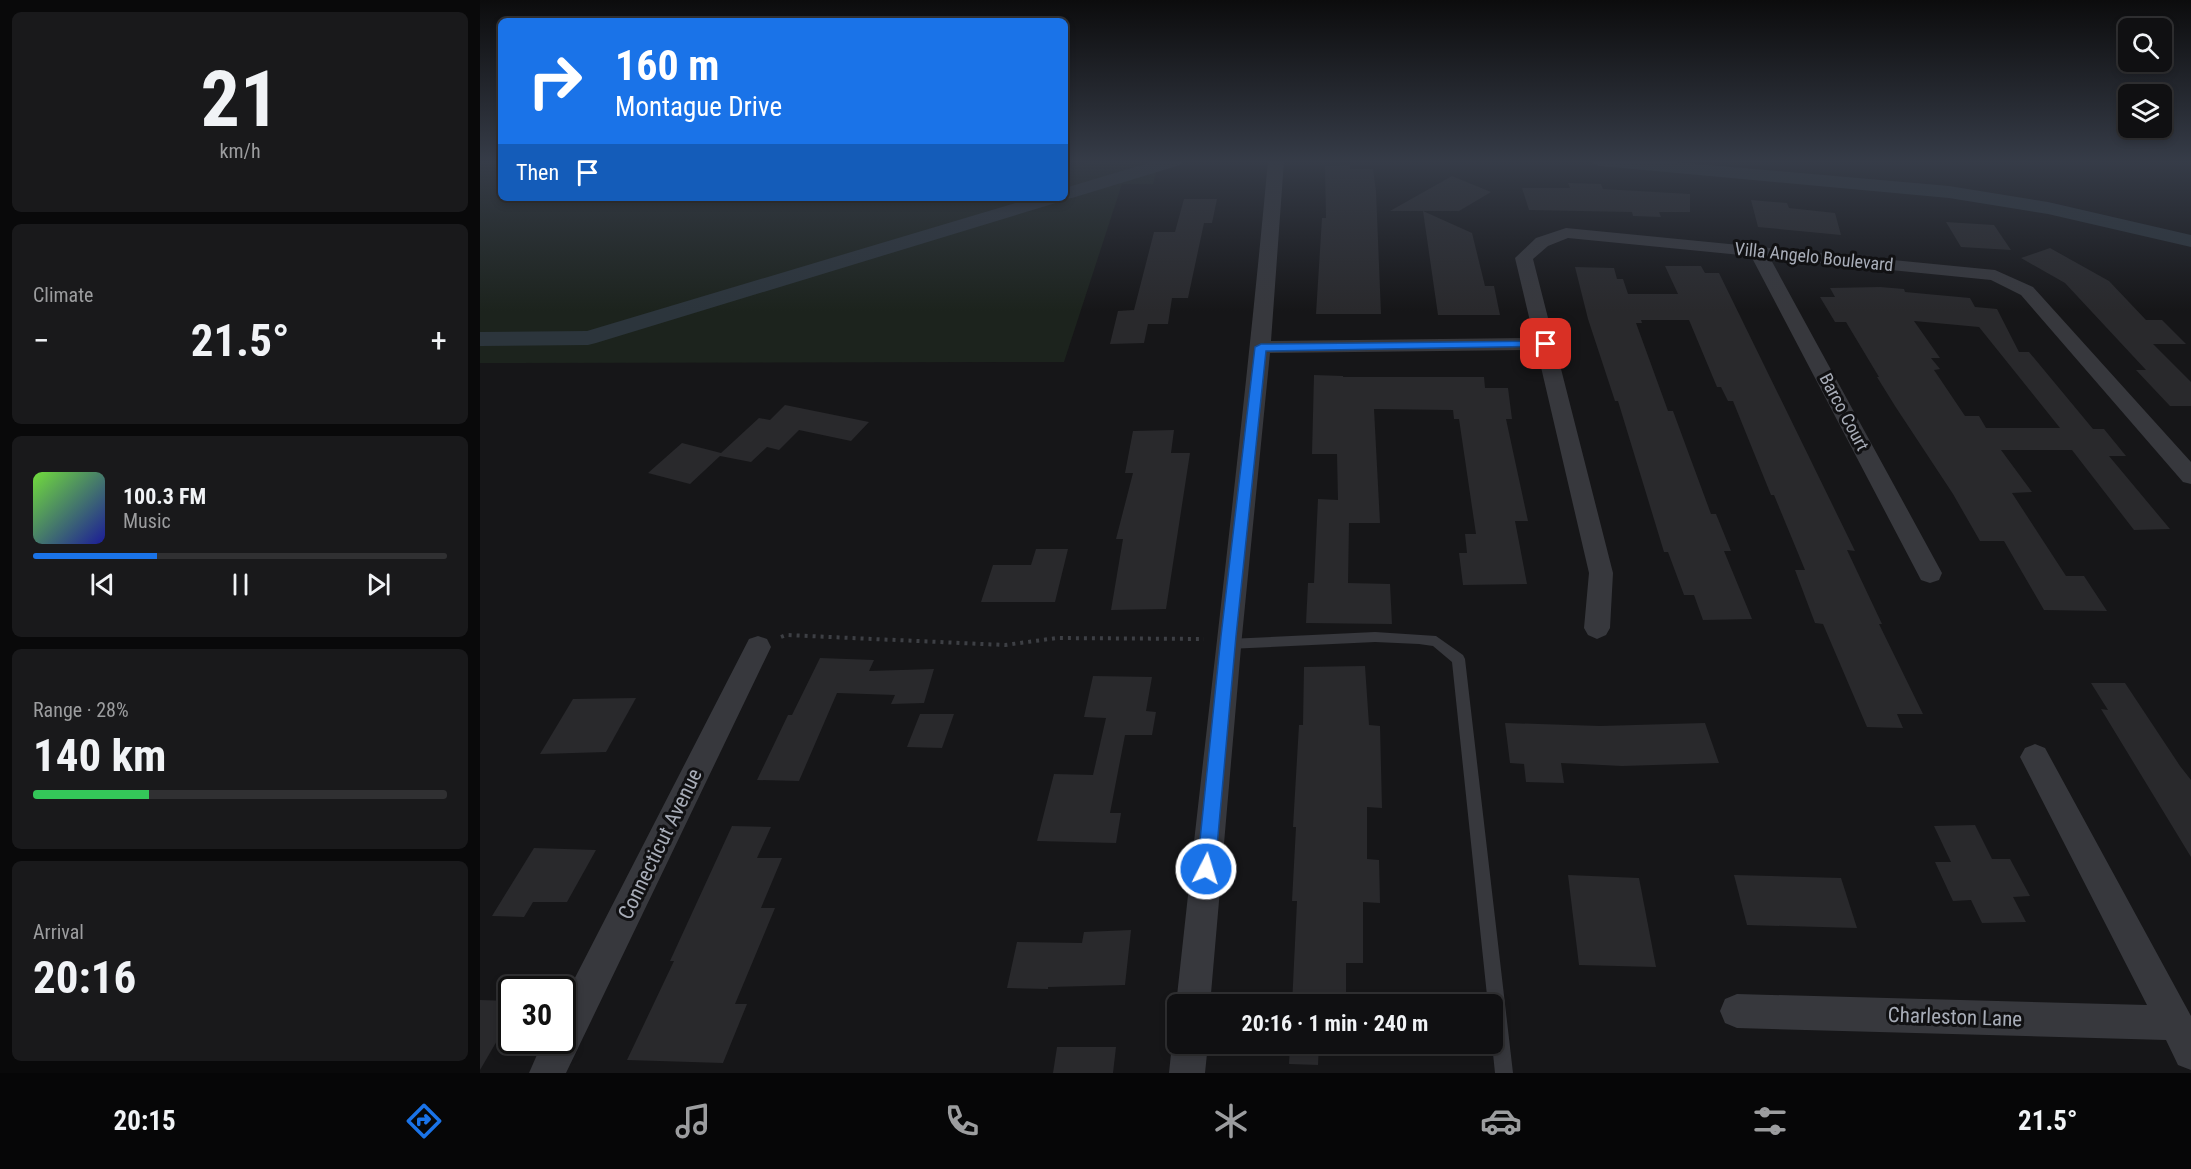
<!DOCTYPE html>
<meta charset="utf-8">
<style>
:root{--surface:#101012;--page:#19191b;--text:#f1f3f6;--muted:#9c9d9f;--line:#303032;--accent:#1a73e8}
body{margin:0;font-family:"Roboto Condensed",sans-serif;background:var(--page);color:var(--text);height:100vh;display:flex;flex-direction:column;font-size:22px;white-space:nowrap}
*{box-sizing:border-box;margin:0}
p{font-size:20px;color:var(--muted)}
.icon{flex:none;width:33px;height:33px;fill:none;stroke:currentColor;stroke-width:2;stroke-linecap:round;stroke-linejoin:round}
.map{position:relative;flex:1;overflow:hidden}
.panel{display:flex;flex-direction:column;gap:12px;padding:12px;background:#09090a;width:480px}
.panel>*{flex:none}
.hud{position:absolute;left:18px;top:18px;width:570px;height:183px;border-radius:9px;box-shadow:0 3px 9px #0003,0 0 0 2px var(--line);background:#1a73e8;color:#fff;overflow:hidden}
.tools{position:absolute;left:1638px;top:18px;display:grid;gap:12px}
.tools a{display:grid;place-items:center;width:54px;height:54px;border-radius:9px;background:var(--surface);box-shadow:0 3px 9px #0003,0 0 0 2px var(--line);font-size:30px}
.speed{position:absolute;left:18px;top:976px;display:flex;gap:12px;font-size:30px;font-weight:700;text-align:center}
.speed>*{display:grid;place-content:center;width:78px;height:78px;border-radius:50%;background:var(--surface);box-shadow:0 3px 9px #0003,0 0 0 2px var(--line);line-height:1}
.speed .limit{border:3px solid #111;border-radius:9px;background:#fff;color:#111}
.pin{position:absolute;display:grid;place-items:center;width:51px;height:51px;color:#fff;margin:-26px;border-radius:12px;box-shadow:0 3px 9px #0006}
.me{position:absolute;width:66px;margin:-33px;rotate:5deg;stroke-linejoin:round;filter:drop-shadow(0 0 4px #0008)}
.turn{display:flex;align-items:center;gap:21px;height:126px;padding:0 18px;font-size:27px}
.turn .icon{width:78px;height:78px;stroke-width:2.5}
.turn b{display:block;font-size:42px;line-height:51px}
.then{display:flex;align-items:center;height:57px;padding:0 18px;background:#0003;gap:12px;font-size:22px}
.big{font-size:45px;font-weight:700;line-height:1.1}
.panel .widget{flex:1;display:flex;flex-direction:column;justify-content:center;gap:9px;min-width:0;padding:0 21px;border-radius:9px;background:var(--page)}
.panel .dial{align-items:center;gap:0}
.dial b{font-size:78px;line-height:1}
.song{display:flex;align-items:center;gap:18px}
.cover{width:72px;height:72px;border-radius:9px;background:linear-gradient(135deg,hsl(100 70% 55%),hsl(240 70% 35%))}
.played{height:6px;border-radius:3px;background:linear-gradient(90deg,var(--accent) 30%,var(--line) 30%)}
.keys{display:flex;justify-content:space-around;direction:ltr}
.heat{display:flex;justify-content:space-between;align-items:center;font-size:33px;direction:ltr}
.charge{height:9px;border-radius:4px;background:linear-gradient(90deg,#34c759 28%,var(--line) 0)}
.trip{position:absolute;left:687px;top:994px;width:336px;height:60px;border-radius:9px;background:var(--surface);box-shadow:0 3px 9px #0003,0 0 0 2px var(--line);font-weight:700;line-height:60px;text-align:center}
.tabs{display:flex;height:96px;justify-content:space-around;align-items:center;background:#060607;color:var(--muted)}
.tabs .icon{width:42px;height:42px}
.tabs .selected{color:var(--accent)}
.tabs b{font-size:27px;color:var(--text)}
main{display:flex;flex:1;min-height:0}
.map>svg:first-child{display:block}
.green{fill:#1c231d}
.lines{fill:none;stroke-linecap:round;stroke-linejoin:round}
.canal{fill:#2c353c;fill-rule:evenodd}
.building{fill:#29292c;fill-rule:evenodd}
.path{stroke:#3d3f44;stroke-width:4;stroke-dasharray:3 5;stroke-linecap:butt}
.service{fill:#37383d;fill-rule:evenodd}
.minor{fill:#37383d;fill-rule:evenodd}
.route{fill:#1a73e8;stroke:#114b97;stroke-width:1.5}
.labels{text-anchor:middle;stroke-width:6;stroke-linejoin:round;paint-order:stroke}
.street-label{font-size:18px;fill:#a8adb8;stroke:#111113}
.near-street-label{font-size:21px;fill:#a8adb8;stroke:#111113}
</style>
<main>
<section class="panel">
<div class="widget dial"><b>21</b><p>km/h</p></div>
<div class="widget"><p>Climate</p>
<div class="heat"><a>−</a><b class="big">21.5°</b><a>+</a></div>
</div>
<div class="widget">
<div class="song"><i class="cover"></i><div><b>100.3 FM</b><p>Music</p></div></div>
<div class="played"></div>
<div class="keys"><svg class="icon" aria-label="previous" viewBox="0 0 24 24"><path d="M18 5L8 12l10 7zM5 5v14"/></svg><svg class="icon" aria-label="pause" viewBox="0 0 24 24"><path d="M8 5v14M16 5v14"/></svg><svg class="icon" aria-label="next" viewBox="0 0 24 24"><path d="M6 5l10 7-10 7zM19 5v14"/></svg></div>
</div>
<div class="widget"><p>Range · 28%</p><b class="big">140 km</b><div class="charge"></div></div>
<div class="widget"><p>Arrival</p><b class="big">20:16</b></div>
</section>
<div class="map">
<svg width="1711" height="1073" viewBox="0 0 1711 1073">
<rect width="100%" height="100%" fill="#161618"/>
<!-- green -->
<path class="green" d="M0,161h21v37h564v-30l27,-7h67l-6,23h-31l-58,178 -584,1z"/>
<g class="lines">
<!-- canal -->
<g class="canal">
<path d="M675,161h28l-3,4 -108,33 -11,1 -2,3 -463,141 -8,2 -108,1v-14l107,-1 445,-133h33v-10z"/>
<path d="M1112,161h70l287,25 99,16 143,33v12l-143,-33 -99,-16 -348,-32 -6,-1z"/>
</g>
</g>
<!-- building -->
<g class="building">
<path d="M870,165v4h23l3,22 5,123h-65l6,-96h4l-1,-52z"/>
<path d="M972,176l39,16 -32,19h-36l49,22 13,53h9l6,29h-62l-15,-104h-33z"/>
<path d="M1088,183l33,1 2,5 87,5v18h-31l2,5 -28,-1 -1,-4 -103,-2 -7,-22h48z"/>
<path d="M704,199h33l-5,24h-8l-16,75h-16l-4,26h-20l-4,19 -34,1 8,-33 16,-1 20,-78h21z"/>
<path d="M1271,200l36,3 2,5 46,5 6,22 -83,-8z"/>
<path d="M1466,222l48,3 17,25 -50,-3z"/>
<path d="M1570,248l59,33 37,39h16l24,24h-33l38,38v24h-21l-34,-36h10l-81,-87 -44,-25z"/>
<path d="M1185,266h36l4,7h14l136,278 -8,-1 35,74h-3l44,90h-26l6,14 -36,-1 -44,-103 -8,-1 -20,-53h10l-31,-75h-3l-38,-94h-5l-7,-14h-4l-28,-67h-48l1,3h-6l32,88h5l38,103h5l15,37h-7l28,68 -49,1 -9,-25h-10l-16,-43h-4l-46,-151h-3l-27,-82 -13,-52 39,1 3,11h6l5,15h50z"/>
<path d="M1400,287l24,2 1,3 65,6 5,9 22,2 22,43h10l64,77h11l22,27h-17l61,73 -36,1 -62,-80h-71l31,42 -20,1 54,83h18l23,35 -63,-1 -40,-69h-24l-27,-47 -58,-88 -18,-29h2l-33,-55h-11l-15,-25h15l-5,-9zM1434,321l65,6 81,101h-74l-7,-12h-14l-31,-46 6,-1 -9,-11h9z"/>
<path d="M834,375l29,1v1h141l1,11h23l4,31h-6l22,102h-13l12,63 -64,1 -4,-32h8l-2,-19h11l-17,-115h-5l-1,-9 -79,-1 6,114h-31l-1,60 42,1 2,40 -86,-1 2,-40h6l4,-84 20,1 -1,-46h-25z"/>
<path d="M305,405l84,17 -18,19 -52,-11 -20,20 -12,-3 -16,15 -31,-6 -30,28 -42,-11 34,-30 39,10 38,-35 11,2z"/>
<path d="M694,430l-3,23h19l-24,156 -55,1 12,-71h-7l17,-66h-8l8,-42z"/>
<path d="M556,549h32l-13,53h-74l12,-37h38z"/>
<path d="M340,658l54,2 -5,11 65,-2 -10,34 -33,1 4,-9 -58,-2 -38,88 -42,-1 31,-65h4z"/>
<path d="M885,666l4,59 11,1 2,82 -15,-1v52l12,1 1,43 -17,-1v61h-17v42h-54l5,-104h-5l4,-74h-3l6,-102h4l1,-58z"/>
<path d="M613,676l59,1 -6,34 10,1 -4,23h-27l-15,78h11l-5,30 -79,-2 17,-67 39,1 13,-57 -22,-1z"/>
<path d="M1611,683h34l55,83 11,14v77l-90,-148 7,1z"/>
<path d="M156,698l-30,54 -66,2 33,-55z"/>
<path d="M440,714h34l-12,34 -35,-1z"/>
<path d="M1025,723l95,3 105,-3 14,40 -97,3 -61,-3 3,20 -38,-1 -2,-18 -14,-1z"/>
<path d="M1495,825l17,34h18l20,37 -17,1 13,25 -44,1 -11,-23 -18,1 -18,-39h16l-17,-36z"/>
<path d="M252,826l39,1 -14,31h25l-21,50h14l-40,96h12l-24,59 -96,-3 47,-99h-4z"/>
<path d="M54,848l62,2 -29,52h-34l-9,15 -32,-1z"/>
<path d="M1088,875l71,3 17,89 -77,-2z"/>
<path d="M1254,875l107,3 16,50 -110,-3z"/>
<path d="M651,930l-6,55 -77,2v2l-41,-1 10,-46 65,1 2,-11z"/>
<path d="M0,1000l32,1v14l-32,55z"/>
<path d="M810,1044h29l-1,21 -29,-1z"/>
<path d="M577,1047h59l-3,26h-60z"/>
</g>
<g class="lines">
<!-- path -->
<path class="path" d="M301,637l5,-2 219,10 52,-7 147,1"/>
<!-- service -->
<path class="service" d="M895,632l61,4 27,19 2,4 48,414h-18l-3,-29v-39h-4l-36,-343 -19,-16 -14,-2 -44,-2 -147,7 -5,-1 -2,-4 2,-4 5,-1z"/>
<!-- minor -->
<g class="minor">
<path d="M788,161h16l-13,180 263,-3 -19,-80 21,-20 30,-10 429,42 38,17 158,175v22l-8,-2 -162,-187 -30,-15 -221,-22 172,315 -3,7 -9,3 -9,-3 -170,-324 -183,-18 -20,8 -15,13 80,314 -3,55 -4,7 -9,4 -9,-4 -4,-7 5,-55 -52,-223 -267,3 -28,283 -32,369h-32v5l-2,-5c30,-281 66,-562 92,-844z"/>
<path d="M278,636l9,3 4,8 -205,426h-37l14,-32h19v-38l187,-364z"/>
<path d="M1555,744l10,4 146,268v54l-13,-5 -12,-25 -429,-12 -12,-5 -5,-12 5,-12 12,-5 410,11 -127,-248 5,-9z"/>
<path d="M697,1031l1,13h30l-3,29h-36l3,-29z"/>
</g>
</g>
<!-- sky -->
<linearGradient id="sky" x2="0" y2="1"><stop stop-color="#0c0c0d"/><stop offset="0.52" stop-color="#363c48"/><stop offset="1" stop-color="#363c48" stop-opacity="0"/></linearGradient>
<rect width="1711" height="311" fill="url(#sky)"/>
<!-- route -->
<path class="route" d="M1066,341l4,1v4l-284,5 -30,285 -21,233 -2,7 -7,2 -6,-2 -3,-7 24,-233 34,-289 6,-3z"/>
<g class="labels">
<!-- street labels -->
<g class="street-label">
<text transform="translate(1334 257) rotate(6)" y="6">Villa Angelo Boulevard</text>
<text transform="translate(1364 412) rotate(62)" y="6">Barco Court</text>
</g>
<!-- near-street labels -->
<g class="near-street-label">
<text transform="translate(180 844) rotate(-64)" y="7">Connecticut Avenue</text>
<text transform="translate(1475 1017) rotate(2)" y="7">Charleston Lane</text>
</g>
</g>
</svg>
<div class="tools">
<a><svg class="icon" aria-label="search" viewBox="0 0 24 24"><circle cx="10" cy="10" r="6"/><path d="M15 15l6 6"/></svg></a>
<a><svg class="icon" aria-label="layers" viewBox="0 0 24 24"><path d="M12 4l9 5-9 5-9-5zM3 14l9 5 9-5"/></svg></a>
</div>
<div class="speed"><div class="limit">30</div></div>
<div class="pin" style="left:1066px;top:344px;background:#d93025"><svg class="icon" aria-label="arrive" viewBox="0 0 24 24"><path d="M6 21V4h12l-3 4 3 4H6"/></svg></div>
<svg class="me" style="left:726px;top:869px" viewBox="-20 -20 40 40"><circle r="17" fill="#1a73e8" stroke="#fff" stroke-width="3"/><path d="M0-11L8 9 0 5-8 9z" fill="#fff"/></svg>
<div class="trip">20:16 · 1 min · 240 m</div>
<div class="hud">
<div class="turn"><svg class="icon" aria-label="right" viewBox="0 0 24 24"><path d="M7 20v-9h11M14 6l5 5-5 5"/></svg><div><b>160 m</b>Montague Drive</div></div>
<div class="then">Then<svg class="icon" aria-label="arrive" viewBox="0 0 24 24"><path d="M6 21V4h12l-3 4 3 4H6"/></svg></div>
</div>
</div>
</main>
<nav class="tabs">
<b>20:15</b>
<svg class="icon selected" aria-label="directions" viewBox="0 0 24 24"><path d="M12 3l9 9-9 9-9-9zM9 14v-3h6M13 9l2 2-2 2"/></svg>
<svg class="icon" aria-label="music" viewBox="0 0 24 24"><path d="M9 18V5l10-2v13"/><circle cx="6" cy="18" r="3"/><circle cx="16" cy="16" r="3"/></svg>
<svg class="icon" aria-label="phone" viewBox="0 0 24 24"><path d="M5 4h4l2 5-3 2q2 4 5 5l2-3 5 2v4C11 20 4 13 5 4z"/></svg>
<svg class="icon" aria-label="climate" viewBox="0 0 24 24"><path d="M12 3v18M4 7l16 10M4 17L20 7"/></svg>
<svg class="icon" aria-label="car" viewBox="0 0 24 24"><path d="M5 17H2v-5l4-1 3-4h7l3 4 3 1v5h-3M9 17h6M6 11h13"/><circle cx="7" cy="17" r="2"/><circle cx="17" cy="17" r="2"/></svg>
<svg class="icon" aria-label="filters" viewBox="0 0 24 24"><path d="M4 7h16M4 17h16"/><circle cx="9" cy="7" r="2"/><circle cx="15" cy="17" r="2"/></svg>
<b>21.5°</b>
</nav>
